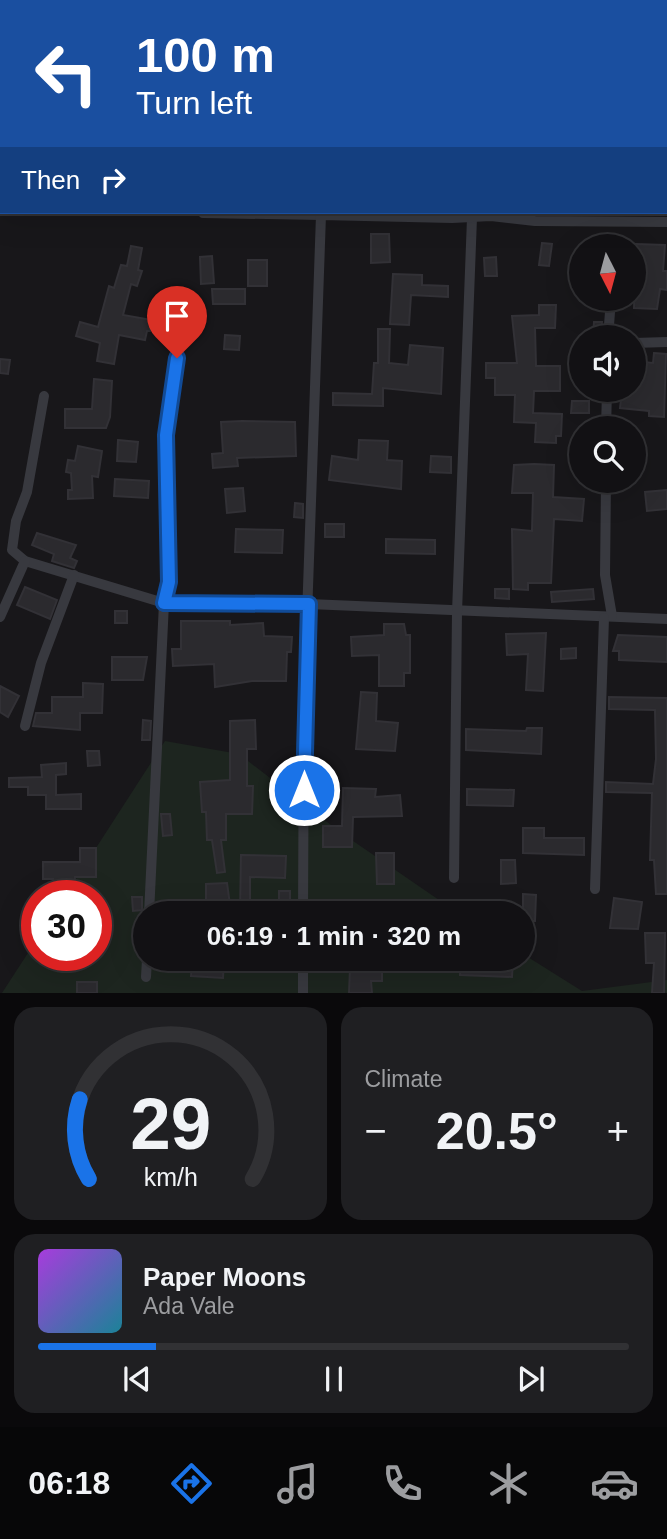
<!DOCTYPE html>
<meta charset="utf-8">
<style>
:root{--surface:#121114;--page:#1f1f22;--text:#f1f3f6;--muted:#9c9da0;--line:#313134;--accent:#1a73e8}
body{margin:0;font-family:Helvetica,sans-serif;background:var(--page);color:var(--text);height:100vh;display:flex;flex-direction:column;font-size:26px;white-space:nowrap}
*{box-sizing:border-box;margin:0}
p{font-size:23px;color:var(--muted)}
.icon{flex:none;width:38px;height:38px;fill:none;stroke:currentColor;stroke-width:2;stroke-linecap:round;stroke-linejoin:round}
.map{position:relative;height:993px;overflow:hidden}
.side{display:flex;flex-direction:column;gap:14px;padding:14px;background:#0a090b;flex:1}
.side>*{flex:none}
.hud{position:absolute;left:0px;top:0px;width:668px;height:214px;box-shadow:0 7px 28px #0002,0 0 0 2px var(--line);background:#1a4fa0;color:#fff;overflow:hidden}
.needle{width:46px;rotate:174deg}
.buttons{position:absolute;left:569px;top:234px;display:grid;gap:14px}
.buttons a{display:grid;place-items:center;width:77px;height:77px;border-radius:50%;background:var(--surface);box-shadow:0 7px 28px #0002,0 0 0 2px var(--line);font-size:35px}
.speed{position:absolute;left:21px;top:880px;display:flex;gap:14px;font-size:35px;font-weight:700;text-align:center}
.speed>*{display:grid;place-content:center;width:91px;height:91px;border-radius:50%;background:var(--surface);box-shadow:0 7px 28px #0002,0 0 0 2px var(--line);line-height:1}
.speed .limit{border:10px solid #d22;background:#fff;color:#111}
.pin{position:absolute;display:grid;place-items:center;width:60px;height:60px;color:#fff;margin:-72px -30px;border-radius:50% 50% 50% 0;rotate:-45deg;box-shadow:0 0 7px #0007}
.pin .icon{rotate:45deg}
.me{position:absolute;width:77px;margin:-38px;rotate:0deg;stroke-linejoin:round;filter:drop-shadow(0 0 5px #0008)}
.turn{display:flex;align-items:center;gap:24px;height:147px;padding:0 21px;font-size:32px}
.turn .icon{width:91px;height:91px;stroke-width:2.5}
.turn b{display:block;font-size:49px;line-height:60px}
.then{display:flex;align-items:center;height:66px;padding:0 21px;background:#0003;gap:14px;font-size:26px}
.big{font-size:52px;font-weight:700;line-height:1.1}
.side .card{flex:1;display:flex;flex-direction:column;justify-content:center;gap:10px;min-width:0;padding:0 24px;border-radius:21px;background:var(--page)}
.side .dial{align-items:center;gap:0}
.dial svg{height:182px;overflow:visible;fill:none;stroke:var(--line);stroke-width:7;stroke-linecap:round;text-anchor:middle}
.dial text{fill:var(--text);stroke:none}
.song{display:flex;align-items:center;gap:21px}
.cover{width:84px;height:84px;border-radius:10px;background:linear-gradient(135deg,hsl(280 70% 55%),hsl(190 70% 35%))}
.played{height:7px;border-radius:4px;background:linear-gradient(90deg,var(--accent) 20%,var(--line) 20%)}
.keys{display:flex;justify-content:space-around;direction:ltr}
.heat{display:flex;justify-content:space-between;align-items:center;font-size:38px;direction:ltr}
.side .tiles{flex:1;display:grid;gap:14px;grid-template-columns:1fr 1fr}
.card:last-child{grid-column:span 2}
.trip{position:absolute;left:133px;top:901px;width:402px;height:70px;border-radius:35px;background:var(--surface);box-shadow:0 7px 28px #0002,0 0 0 2px var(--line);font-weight:700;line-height:70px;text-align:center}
.menu{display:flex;height:112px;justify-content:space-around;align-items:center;background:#070708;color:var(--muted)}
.menu .icon{width:49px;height:49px}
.menu .on{color:var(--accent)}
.menu b{font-size:32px;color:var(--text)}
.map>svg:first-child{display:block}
.green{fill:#1d251f}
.building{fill:#2b2a2e;stroke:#323136;stroke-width:2}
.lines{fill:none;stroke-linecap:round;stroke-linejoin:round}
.minor{stroke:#38393f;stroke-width:10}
.route-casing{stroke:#114b97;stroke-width:18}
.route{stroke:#1a73e8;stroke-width:12}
</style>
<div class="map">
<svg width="667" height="993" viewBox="0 0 667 993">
<rect width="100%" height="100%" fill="#18171a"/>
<!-- green -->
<path class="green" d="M165,741l74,13 101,78 118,81 -313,1v45h378v-5l59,37 85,-11v13h-665l35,-54v17h59v-60h-31z"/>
<!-- building -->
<g class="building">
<path d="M371,234h18l1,28 -19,1z"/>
<path d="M542,243l10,1 -3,22 -10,-1z"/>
<path d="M636,244l29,1 -2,26h4v19l-7,-1 -3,20 -23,-1z"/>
<path d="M131,246l11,2 -4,22 4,1 -5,15 -6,-2 -8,31 29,5 -2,11h-3l-2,9 -26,-5 -5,29 -17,-3 3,-18 -24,-7 4,-14 18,5 11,-41 5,2 7,-23 6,1z"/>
<path d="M212,256l2,27 -13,1 -1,-27z"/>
<path d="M496,257l1,19h-12l-1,-18z"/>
<rect x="248" y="260" width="19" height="26"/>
<path d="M393,274l29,1v10l26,1v11l-37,-2 -2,30 -19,-1z"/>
<path d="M212,289h33v15h-32z"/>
<path d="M539,305h17l-1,23h-20l1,38h24v25h-26l-1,22 29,1 -1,22h-5v7l-21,-1 1,-19 -22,-1 1,-27h-20v-17h-9v-15h31l-5,-47 27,-1z"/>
<path d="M594,322h8l-1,16h-8z"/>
<path d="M378,329h12l-1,34 19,2 2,-20 33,3 -2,46 -58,-6v18l-50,-1v-12l39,1 2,-31h4z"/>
<path d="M225,335l15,1 -1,14 -15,-1z"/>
<path d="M654,353l12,1 -2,63 -15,-1v-5l-29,-3 2,-18h12v-29l19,2z"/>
<path d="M0,359l10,1 -2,14 -8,-1z"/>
<path d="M94,379l18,2 -2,36 -4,11h-41v-19h27z"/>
<path d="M572,401h17v12h-18z"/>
<path d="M242,421l53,1 1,34 -59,2 1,8 -25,2 -1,-14 11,-1 -2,-31z"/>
<path d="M118,440l20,2 -2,20 -19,-1z"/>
<path d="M359,440l29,1 -1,19 15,1 -1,28 -72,-9 3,-24 26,4z"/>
<path d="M78,446l24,5 -4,26 -6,-1 1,22 -25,1v-9h4l-1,-17 -5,-1 2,-12 7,1z"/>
<path d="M431,456l20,1v16l-21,-1z"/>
<path d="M534,464l20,1 -1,32 31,2 -2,22 -28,-2 -3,64h-23v7l-15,-1 -1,-60 20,2 1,-38h-21l2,-28z"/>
<path d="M115,479l34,2 -1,17 -34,-2z"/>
<path d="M243,488l2,23 -18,2 -2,-24z"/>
<path d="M667,490v19l-20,2 -2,-19z"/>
<path d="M295,503l8,1v14l-9,-1z"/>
<rect x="325" y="524" width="19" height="13"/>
<path d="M236,529l47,1 -1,23 -47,-1z"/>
<path d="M37,533l39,12 -6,13 7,3 -3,7 -22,-7 2,-7 -22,-9z"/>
<path d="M386,539l49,1v14l-49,-1z"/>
<path d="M25,587l32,13 -7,19 -33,-14z"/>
<path d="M495,589h14v10l-14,-1z"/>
<path d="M593,589l1,10 -42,3 -1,-10z"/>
<rect x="115" y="611" width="12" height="12"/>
<path d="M181,621h49v4l33,-2 1,13 28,1 -1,15h-4l-1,29h-34l-37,6 -1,-23 -41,2 -1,-17h9z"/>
<path d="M384,624h20l2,11h4v38h-6v13h-25v-31l-27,1 -1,-19 33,-2z"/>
<path d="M546,633l-3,58 -17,-1 2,-36 -21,1 -1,-21z"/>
<path d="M618,635l49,2v25l-48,-2v-9h-6z"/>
<path d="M576,648v10l-15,1v-10z"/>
<path d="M112,657h35l-4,23h-31z"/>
<path d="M83,683l20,1 -1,29h-22v17l-47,-4 3,-13h16v-16h31z"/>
<path d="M0,686l19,10 -11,21 -8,-5z"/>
<path d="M361,692l16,1 -1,28 22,2 -3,28 -39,-2z"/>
<path d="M609,697l58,1v196h-11l-2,-34h-4l2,-67 -46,-1v-10l47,2 3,-25 -1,-49 -46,-1z"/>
<path d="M143,720l8,1 -1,19h-8z"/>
<path d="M255,720l1,29h-9v37h6l-1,28h-26v26h-5l4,32 -8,1 -5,-33h-5l-1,-28h-4l-2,-30 30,-2v-59z"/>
<path d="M527,728h15l-1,26 -75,-4v-21l60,2z"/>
<path d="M87,751h12l1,14 -12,1z"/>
<path d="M66,763v11l-10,1v20l25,-1v15h-35v-14h-18v-8h-19v-9l33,-1 -1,-12z"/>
<path d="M343,788l33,1 -1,8 25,-2 2,21 -49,1 -1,30h-29v-21h19z"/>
<path d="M467,789l47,1 -1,16 -46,-1z"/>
<path d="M161,814h9l2,21 -9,1z"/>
<path d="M523,828h21v10h40v17l-61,-2z"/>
<path d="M80,848h16v29h-21l-1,17h-22l1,-15h-10v-17h37z"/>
<path d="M376,853h18v31h-17z"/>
<path d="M241,855l45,1 -1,22 -35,-1v35h-10z"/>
<path d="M501,860h14l1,23 -15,1z"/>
<path d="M227,883l4,29h-25v-28z"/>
<rect x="279" y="891" width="11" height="23"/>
<path d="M523,894l13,1 -1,26h-12z"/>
<path d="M132,897h10v13l-9,1z"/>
<path d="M614,898l28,4 -4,27 -28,-1z"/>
<path d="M645,933h20l-1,60h-12l2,-30h-8z"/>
<path d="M201,959h23l-1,19 -32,-2 1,-11h9z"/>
<path d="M461,959h52l-1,18 -52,-2z"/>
<path d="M350,968l32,3v10h-11l1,12h-23z"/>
<rect x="77" y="982" width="20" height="11"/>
</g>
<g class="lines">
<!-- minor -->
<g class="minor">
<path d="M620,0v2"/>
<path d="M19,2v-2"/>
<path d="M322,2l1,-2"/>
<path d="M474,2v-2"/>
<path d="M203,213l118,2"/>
<path d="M608,338l3,-39"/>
<path d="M634,343l33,-1"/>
<path d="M44,396l-17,96 -11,29 -4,29 13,11 139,42 145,1 358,15"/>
<path d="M606,429l1,-39"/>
<path d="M606,481l-1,94 7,41"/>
<path d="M0,617l25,-56"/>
<path d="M25,726l16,-63 33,-88"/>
<path d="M454,878l3,-266 15,-394"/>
<path d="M595,889l9,-271"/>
<path d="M149,914l15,-311 5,-21 -3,-147 11,-77"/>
<path d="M303,914l1,-212 17,-487 131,3 39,-2 44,5 132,1"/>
<path d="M146,977l1,-18"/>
<path d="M303,993v-34"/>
</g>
</g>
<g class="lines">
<!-- route casing -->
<g class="route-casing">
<path id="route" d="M177,358l-11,77 3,147 -5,21 145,1 -5,186"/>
</g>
<!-- route -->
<use href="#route" class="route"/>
</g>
</svg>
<div class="buttons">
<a><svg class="needle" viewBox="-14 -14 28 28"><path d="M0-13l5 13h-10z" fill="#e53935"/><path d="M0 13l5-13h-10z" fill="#9c9da0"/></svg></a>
<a><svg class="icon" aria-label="sound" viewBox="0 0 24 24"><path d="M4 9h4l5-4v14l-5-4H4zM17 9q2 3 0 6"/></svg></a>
<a><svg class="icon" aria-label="search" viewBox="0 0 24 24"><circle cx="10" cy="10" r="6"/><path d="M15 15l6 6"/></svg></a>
</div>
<div class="speed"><div class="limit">30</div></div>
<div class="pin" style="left:177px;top:358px;background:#d93025"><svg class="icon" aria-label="arrive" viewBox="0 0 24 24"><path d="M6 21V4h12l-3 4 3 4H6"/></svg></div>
<svg class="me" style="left:304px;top:790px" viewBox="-20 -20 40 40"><circle r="17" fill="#1a73e8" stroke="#fff" stroke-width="3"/><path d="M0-11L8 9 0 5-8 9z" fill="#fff"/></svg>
<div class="trip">06:19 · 1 min · 320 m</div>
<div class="hud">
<div class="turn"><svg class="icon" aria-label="left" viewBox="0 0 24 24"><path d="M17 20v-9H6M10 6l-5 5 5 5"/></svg><div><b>100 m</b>Turn left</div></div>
<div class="then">Then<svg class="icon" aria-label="right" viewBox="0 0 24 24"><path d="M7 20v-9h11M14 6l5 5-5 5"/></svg></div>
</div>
</div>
<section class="side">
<div class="tiles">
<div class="card dial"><svg viewBox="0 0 100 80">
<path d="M14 69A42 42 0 1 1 86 69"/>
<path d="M14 69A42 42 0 0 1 10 34" stroke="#1a73e8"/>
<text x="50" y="56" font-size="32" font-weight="700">29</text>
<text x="50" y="72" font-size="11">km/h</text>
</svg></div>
<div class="card"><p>Climate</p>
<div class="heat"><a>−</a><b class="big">20.5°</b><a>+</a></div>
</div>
<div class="card">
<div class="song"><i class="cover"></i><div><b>Paper Moons</b><p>Ada Vale</p></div></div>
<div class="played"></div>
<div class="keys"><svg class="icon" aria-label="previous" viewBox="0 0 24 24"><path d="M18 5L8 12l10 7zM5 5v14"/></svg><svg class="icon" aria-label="pause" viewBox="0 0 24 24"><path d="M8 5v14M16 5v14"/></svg><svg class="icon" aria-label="next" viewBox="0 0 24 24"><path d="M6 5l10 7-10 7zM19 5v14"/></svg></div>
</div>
</div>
</section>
<nav class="menu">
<b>06:18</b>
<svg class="icon on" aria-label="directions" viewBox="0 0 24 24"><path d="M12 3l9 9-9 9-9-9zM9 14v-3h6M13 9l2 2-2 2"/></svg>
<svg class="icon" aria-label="music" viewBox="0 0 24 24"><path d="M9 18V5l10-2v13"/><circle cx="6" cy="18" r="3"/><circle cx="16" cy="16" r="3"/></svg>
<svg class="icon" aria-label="phone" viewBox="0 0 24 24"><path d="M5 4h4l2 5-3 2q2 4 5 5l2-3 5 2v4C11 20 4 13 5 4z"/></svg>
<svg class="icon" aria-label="climate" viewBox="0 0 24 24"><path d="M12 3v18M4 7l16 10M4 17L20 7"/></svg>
<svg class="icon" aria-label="car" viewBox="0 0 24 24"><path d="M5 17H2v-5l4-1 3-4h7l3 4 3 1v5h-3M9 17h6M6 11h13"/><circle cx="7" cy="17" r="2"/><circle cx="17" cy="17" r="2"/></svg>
</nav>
